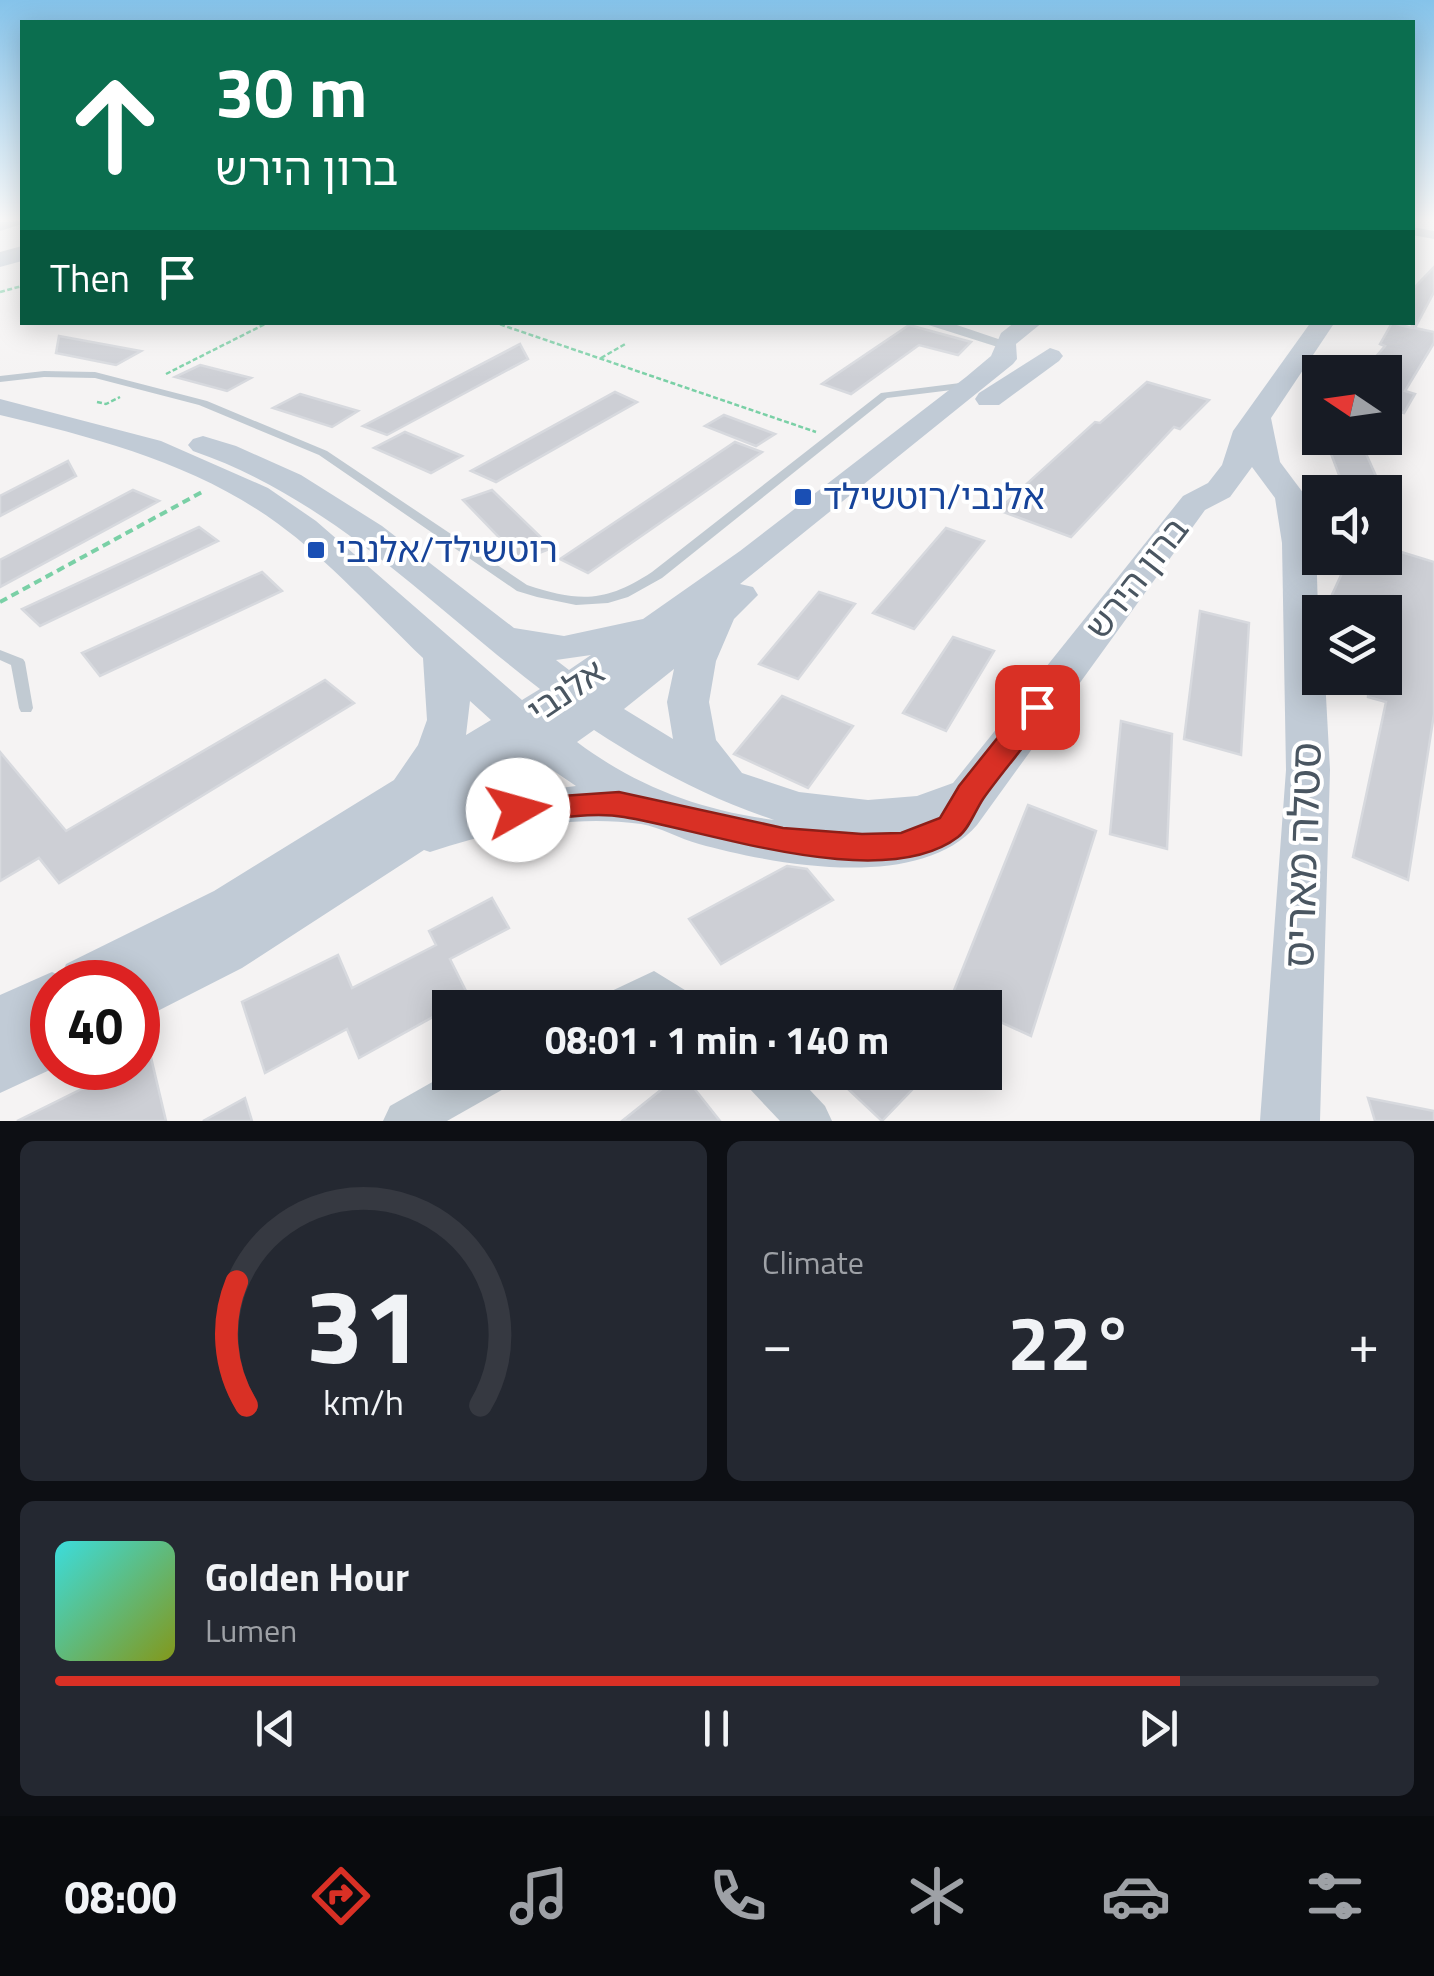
<!DOCTYPE html>
<meta charset="utf-8">
<style>
:root{--surface:#171b24;--page:#242831;--text:#f1f3f6;--muted:#9ea1a6;--line:#363941;--accent:#d93025}
body{margin:0;font-family:"Titillium Web","Noto Sans Hebrew",sans-serif;background:var(--page);color:var(--text);height:100vh;display:flex;flex-direction:column;font-size:38px;white-space:nowrap}
*{box-sizing:border-box;margin:0}
p{font-size:32px;color:var(--muted)}
.icon{flex:none;width:55px;height:55px;fill:none;stroke:currentColor;stroke-width:2;stroke-linecap:round;stroke-linejoin:round}
.map{position:relative;height:1121px;overflow:hidden}
.sheet{display:flex;flex-direction:column;gap:20px;padding:20px;background:#0d0f14;flex:1}
.sheet>*{flex:none}
.top-card{position:absolute;left:20px;top:20px;width:1395px;height:305px;border-radius:0px;box-shadow:0 5px 25px #0003;background:#0b6e4f;color:#fff;overflow:hidden}
.needle{width:65px;rotate:283deg}
.fabs{position:absolute;left:1302px;top:355px;display:grid;gap:20px}
.fabs a{display:grid;place-items:center;width:100px;height:100px;border-radius:0px;background:var(--surface);box-shadow:0 5px 25px #0003;font-size:50px}
.speed{position:absolute;left:30px;top:960px;display:flex;gap:20px;font-size:50px;font-weight:700;text-align:center}
.speed>*{display:grid;place-content:center;width:130px;height:130px;border-radius:50%;background:var(--surface);box-shadow:0 5px 25px #0003;line-height:1}
.speed .limit{border:15px solid #d22;background:#fff;color:#111}
.pin{position:absolute;display:grid;place-items:center;width:85px;height:85px;color:#fff;margin:-42px;border-radius:20px;box-shadow:0 5px 15px #0006}
.me{position:absolute;width:110px;margin:-55px;rotate:83deg;stroke-linejoin:round;filter:drop-shadow(0 0 8px #0008)}
.turn{display:flex;align-items:center;gap:35px;height:210px;padding:0 30px;font-size:45px}
.turn .icon{width:130px;height:130px;stroke-width:2.5}
.turn b{display:block;font-size:70px;line-height:85px}
.then{display:flex;align-items:center;height:95px;padding:0 30px;background:#0003;gap:20px;font-size:38px}
.big{font-size:75px;font-weight:700;line-height:1.1}
.sheet .tile{flex:1;display:flex;flex-direction:column;justify-content:center;gap:15px;min-width:0;padding:0 35px;border-radius:15px;background:var(--page)}
.sheet .dial{align-items:center;gap:0}
.dial svg{height:260px;overflow:visible;fill:none;stroke:var(--line);stroke-width:7;stroke-linecap:round;text-anchor:middle}
.dial text{fill:var(--text);stroke:none}
.song{display:flex;align-items:center;gap:30px}
.cover{width:120px;height:120px;border-radius:15px;background:linear-gradient(135deg,hsl(180 70% 55%),hsl(70 70% 35%))}
.played{height:10px;border-radius:5px;background:linear-gradient(90deg,var(--accent) 85%,var(--line) 85%)}
.keys{display:flex;justify-content:space-around;direction:ltr}
.heat{display:flex;justify-content:space-between;align-items:center;font-size:55px;direction:ltr}
.sheet .tiles{flex:1;display:grid;gap:20px;grid-template-columns:1fr 1fr}
.tile:last-child{grid-column:span 2}
.trip{position:absolute;left:432px;top:990px;width:570px;height:100px;border-radius:0px;background:var(--surface);box-shadow:0 5px 25px #0003;font-weight:700;line-height:100px;text-align:center}
.menu{display:flex;height:160px;justify-content:space-around;align-items:center;background:#090b0e;color:var(--muted)}
.menu .icon{width:70px;height:70px}
.menu .on{color:var(--accent)}
.menu b{font-size:45px;color:var(--text)}
.map>svg:first-child{display:block}
.building{fill:#cdcfd5;stroke:#d7d9de;stroke-width:2.5}
.lines{fill:none;stroke-linecap:round;stroke-linejoin:round}
.path-far1{stroke:#7ad0a6;stroke-width:2.5;stroke-dasharray:5 2.5;stroke-linecap:butt}
.path{stroke:#7ad0a6;stroke-width:4;stroke-dasharray:8 5;stroke-linecap:butt}
.lane{fill:#c1cad2;fill-rule:evenodd}
.street{fill:#c1cad2;fill-rule:evenodd}
.secondary{fill:#c1cbd6;fill-rule:evenodd}
.route{fill:#d93025;stroke:#8d1f18;stroke-width:2.5}
.transit-dot{fill:#1a4fb4;stroke:#fff;stroke-width:4}
.labels{text-anchor:middle;stroke-width:8;stroke-linejoin:round;paint-order:stroke}
.transit-label{font-size:35px;fill:#164399;stroke:#fff;text-anchor:start}
.street-label{font-size:35px;fill:#4a5661;stroke:#fff}
.near-street-label{font-size:42px;fill:#4a5661;stroke:#fff}
</style>
<div class="map">
<svg width="1434" height="1121" viewBox="0 0 1434 1121">
<rect width="100%" height="100%" fill="#f5f3f3"/>
<!-- building -->
<g class="building">
<path d="M1434,267v25l-19,36 19,4v11l-29,48 10,3 -11,19 -12,-3 -7,10v-48h-22l22,-26 -5,-2 12,-21 20,5v-38z"/>
<path d="M909,325l62,17 -13,13 -39,-10 -68,49 -29,-10z"/>
<path d="M59,336l82,15 -25,14 -60,-12z"/>
<path d="M520,344l8,15 -141,76 -24,-9z"/>
<path d="M200,365l51,13 -24,13 -52,-14z"/>
<path d="M1147,382l62,18 -29,29 -6,-2 -103,110 -73,-27 97,-88 5,1z"/>
<path d="M615,392l22,10 -141,80 -25,-11z"/>
<path d="M300,394l58,17 -26,16 -59,-19z"/>
<path d="M724,415l51,19 -19,12 -51,-20z"/>
<path d="M405,432l57,24 -31,17 -57,-25z"/>
<path d="M1325,438h34l21,47 -39,-5z"/>
<path d="M735,442l27,10 -174,121 -28,-14z"/>
<path d="M68,461l8,15 -76,40v-20z"/>
<path d="M133,490l26,11 -159,86v-27z"/>
<path d="M492,490l60,58 -31,12 -58,-60z"/>
<path d="M199,527l19,14 -178,85 -18,-17z"/>
<path d="M946,528l38,13 -70,88 -41,-16z"/>
<path d="M1385,547l49,15v152l-26,166 -55,-23 33,-155 -18,-5 1,-19h16v-66h-61l25,-54h36z"/>
<path d="M262,572l20,19 -182,85 -18,-23z"/>
<path d="M819,592l36,12 -57,75 -39,-15z"/>
<path d="M1200,611l49,12 -8,132 -57,-16z"/>
<path d="M953,637l41,14 -48,80 -43,-18z"/>
<path d="M325,680l29,23 -295,180 -20,-25 -39,23v-129l66,79z"/>
<path d="M782,696l71,30 -45,62 -74,-34z"/>
<path d="M1121,721l51,13 -5,115 -57,-15z"/>
<path d="M1028,805l68,26 -65,205 -46,-21v-7h-38z"/>
<path d="M787,866l20,3 26,31 -112,64 -32,-45z"/>
<path d="M492,898l17,30 -59,31 19,38 -110,61 -12,-29 -82,44 -23,-71 96,-47 14,33 84,-43 -7,-14z"/>
<path d="M145,1032l21,89h-149l107,-53h14v-35z"/>
<path d="M830,1072h99l-47,49z"/>
<path d="M682,1073l38,48h-98z"/>
<path d="M245,1098l7,23h-49z"/>
<path d="M1368,1098l66,13v10h-59z"/>
</g>
<g class="lines">
<!-- path-far1 -->
<g class="path-far1">
<path d="M0,292l22,-6"/>
<path d="M493,322l323,110"/>
<path d="M601,358l26,-15"/>
<path d="M166,374l103,-52"/>
<path d="M97,402l9,2 14,-7"/>
</g>
<!-- path -->
<path class="path" d="M0,602l202,-110"/>
<!-- lane -->
<g class="lane">
<path d="M22,246v4l-22,6v-4z"/>
<path d="M44,371l51,1 112,29 120,50 200,134c52,17 78,18 125,-13l229,-179 87,-11 5,3 -5,3 -81,10 -225,180 -34,19 -20,6 -32,2 -39,-8 -20,-6 -198,-136 -120,-50 -104,-27 -51,-1 -44,5v-6z"/>
<path d="M0,650l23,9 2,3 8,46 -2,4h-10l-2,-4 -8,-43 -11,-5z"/>
</g>
<!-- street -->
<g class="street">
<path d="M22,221v3l-22,7v-9z"/>
<path d="M1412,227l22,4v8l-22,-4z"/>
<path d="M919,322h29l65,22 -9,5z"/>
<path d="M654,971l39,24 6,13h-102l6,-13z"/>
<path d="M450,1072h63l-6,15 -60,34h-64l7,-15z"/>
<path d="M742,1072h51l32,34 7,15h-52l-32,-34z"/>
</g>
<!-- secondary -->
<g class="secondary">
<path d="M22,249v12l-22,6v-13z"/>
<path d="M1015,322h28l-27,22 1,15 -4,5 -273,220 13,3 5,8 -24,24 -18,42 -7,41 7,38 26,33 57,19 69,8 49,-4 36,-13 230,-287 25,-13 14,-18 11,-34 78,-109h24l-64,96 9,44 27,36 9,45 4,135h5l5,92 -10,351h-60l26,-351 -4,-227 -7,-45 -23,-31 -22,30 -25,13 -228,315c-57,67 -202,40 -278,19 -19,-5 -39,-17 -58,-20 -71,-10 -144,6 -211,28l-6,-2 -182,118 -104,53v-39h-86l2,86 -54,25v-98l52,-23 9,4 5,-12 148,-73 180,-111 24,-35 9,-25 -4,-62c-46,-44 -95,-98 -146,-135 -81,-59 -180,-85 -277,-108v-16l161,42 107,47 48,33 206,179 18,-11c-112,-86 -210,-191 -347,-238l-5,-6 5,-6 10,-3 33,10 65,29 81,51 132,102 50,8 79,-17 97,-68 226,-174 25,-21 10,-23zM591,655l-22,15 -13,-10zM674,669l-7,33 6,37 -49,-30zM470,701l21,19 -25,15zM594,730c58,38 114,68 180,90 -74,-10 -137,-33 -197,-78zM545,765l31,21 -73,9z"/>
<path d="M1050,348l9,3 4,5 -4,5 -60,44h-20l-4,-6 4,-6z"/>
</g>
</g>
<!-- sky -->
<linearGradient id="sky" x2="0" y2="1"><stop stop-color="#85c3ea"/><stop offset="0.58" stop-color="#fafafa"/><stop offset="1" stop-color="#fafafa" stop-opacity="0"/></linearGradient>
<rect width="1434" height="378" fill="url(#sky)"/>
<!-- route -->
<path class="route" d="M1037,698l10,3 4,6c-20,33 -46,61 -68,92 -8,12 -14,30 -25,38 -75,57 -249,-6 -334,-20 -33,-6 -73,3 -106,5l-11,-3 -4,-9 4,-8 11,-3 101,-7 164,36 79,6 39,-1 39,-15 19,-32 68,-85z"/>
<!-- markers -->
<g class="transit-dot">
<rect x="793" y="487" width="20" height="20" rx="5"/>
<rect x="306" y="540" width="20" height="20" rx="5"/>
</g>
<g class="labels">
<!-- transit labels -->
<g class="transit-label">
<text x="823" y="509">אלנבי/רוטשילד</text>
<text x="336" y="562">רוטשילד/אלנבי</text>
</g>
<!-- street labels -->
<g class="street-label">
<text transform="translate(1137 578) rotate(-52)" y="12">ברון הירש</text>
<text transform="translate(566 691) rotate(-34)" y="12">אלנבי</text>
</g>
<!-- near-street labels -->
<g class="near-street-label">
<text transform="translate(1302 855) rotate(-88)" y="15">סטלה מאריס</text>
</g>
</g>
</svg>
<div class="fabs">
<a><svg class="needle" viewBox="-14 -14 28 28"><path d="M0-13l5 13h-10z" fill="#e53935"/><path d="M0 13l5-13h-10z" fill="#9ea1a6"/></svg></a>
<a><svg class="icon" aria-label="sound" viewBox="0 0 24 24"><path d="M4 9h4l5-4v14l-5-4H4zM17 9q2 3 0 6"/></svg></a>
<a><svg class="icon" aria-label="layers" viewBox="0 0 24 24"><path d="M12 4l9 5-9 5-9-5zM3 14l9 5 9-5"/></svg></a>
</div>
<div class="speed"><div class="limit">40</div></div>
<div class="pin" style="left:1037px;top:707px;background:#d93025"><svg class="icon" aria-label="arrive" viewBox="0 0 24 24"><path d="M6 21V4h12l-3 4 3 4H6"/></svg></div>
<svg class="me" style="left:518px;top:810px" viewBox="-20 -20 40 40"><circle r="19" fill="#fff"/><path d="M0-13L10 11 0 6-10 11z" fill="#d93025"/></svg>
<div class="trip">08:01 · 1 min · 140 m</div>
<div class="top-card">
<div class="turn"><svg class="icon" aria-label="ahead" viewBox="0 0 24 24"><path d="M12 20V5M6 11l6-6 6 6"/></svg><div><b>30 m</b>ברון הירש</div></div>
<div class="then">Then<svg class="icon" aria-label="arrive" viewBox="0 0 24 24"><path d="M6 21V4h12l-3 4 3 4H6"/></svg></div>
</div>
</div>
<section class="sheet">
<div class="tiles">
<div class="tile dial"><svg viewBox="0 0 100 80">
<path d="M14 69A42 42 0 1 1 86 69"/>
<path d="M14 69A42 42 0 0 1 11 31" stroke="#d93025"/>
<text x="50" y="56" font-size="32" font-weight="700">31</text>
<text x="50" y="72" font-size="11">km/h</text>
</svg></div>
<div class="tile"><p>Climate</p>
<div class="heat"><a>−</a><b class="big">22°</b><a>+</a></div>
</div>
<div class="tile">
<div class="song"><i class="cover"></i><div><b>Golden Hour</b><p>Lumen</p></div></div>
<div class="played"></div>
<div class="keys"><svg class="icon" aria-label="previous" viewBox="0 0 24 24"><path d="M18 5L8 12l10 7zM5 5v14"/></svg><svg class="icon" aria-label="pause" viewBox="0 0 24 24"><path d="M8 5v14M16 5v14"/></svg><svg class="icon" aria-label="next" viewBox="0 0 24 24"><path d="M6 5l10 7-10 7zM19 5v14"/></svg></div>
</div>
</div>
</section>
<nav class="menu">
<b>08:00</b>
<svg class="icon on" aria-label="directions" viewBox="0 0 24 24"><path d="M12 3l9 9-9 9-9-9zM9 14v-3h6M13 9l2 2-2 2"/></svg>
<svg class="icon" aria-label="music" viewBox="0 0 24 24"><path d="M9 18V5l10-2v13"/><circle cx="6" cy="18" r="3"/><circle cx="16" cy="16" r="3"/></svg>
<svg class="icon" aria-label="phone" viewBox="0 0 24 24"><path d="M5 4h4l2 5-3 2q2 4 5 5l2-3 5 2v4C11 20 4 13 5 4z"/></svg>
<svg class="icon" aria-label="climate" viewBox="0 0 24 24"><path d="M12 3v18M4 7l16 10M4 17L20 7"/></svg>
<svg class="icon" aria-label="car" viewBox="0 0 24 24"><path d="M5 17H2v-5l4-1 3-4h7l3 4 3 1v5h-3M9 17h6M6 11h13"/><circle cx="7" cy="17" r="2"/><circle cx="17" cy="17" r="2"/></svg>
<svg class="icon" aria-label="filters" viewBox="0 0 24 24"><path d="M4 7h16M4 17h16"/><circle cx="9" cy="7" r="2"/><circle cx="15" cy="17" r="2"/></svg>
</nav>
